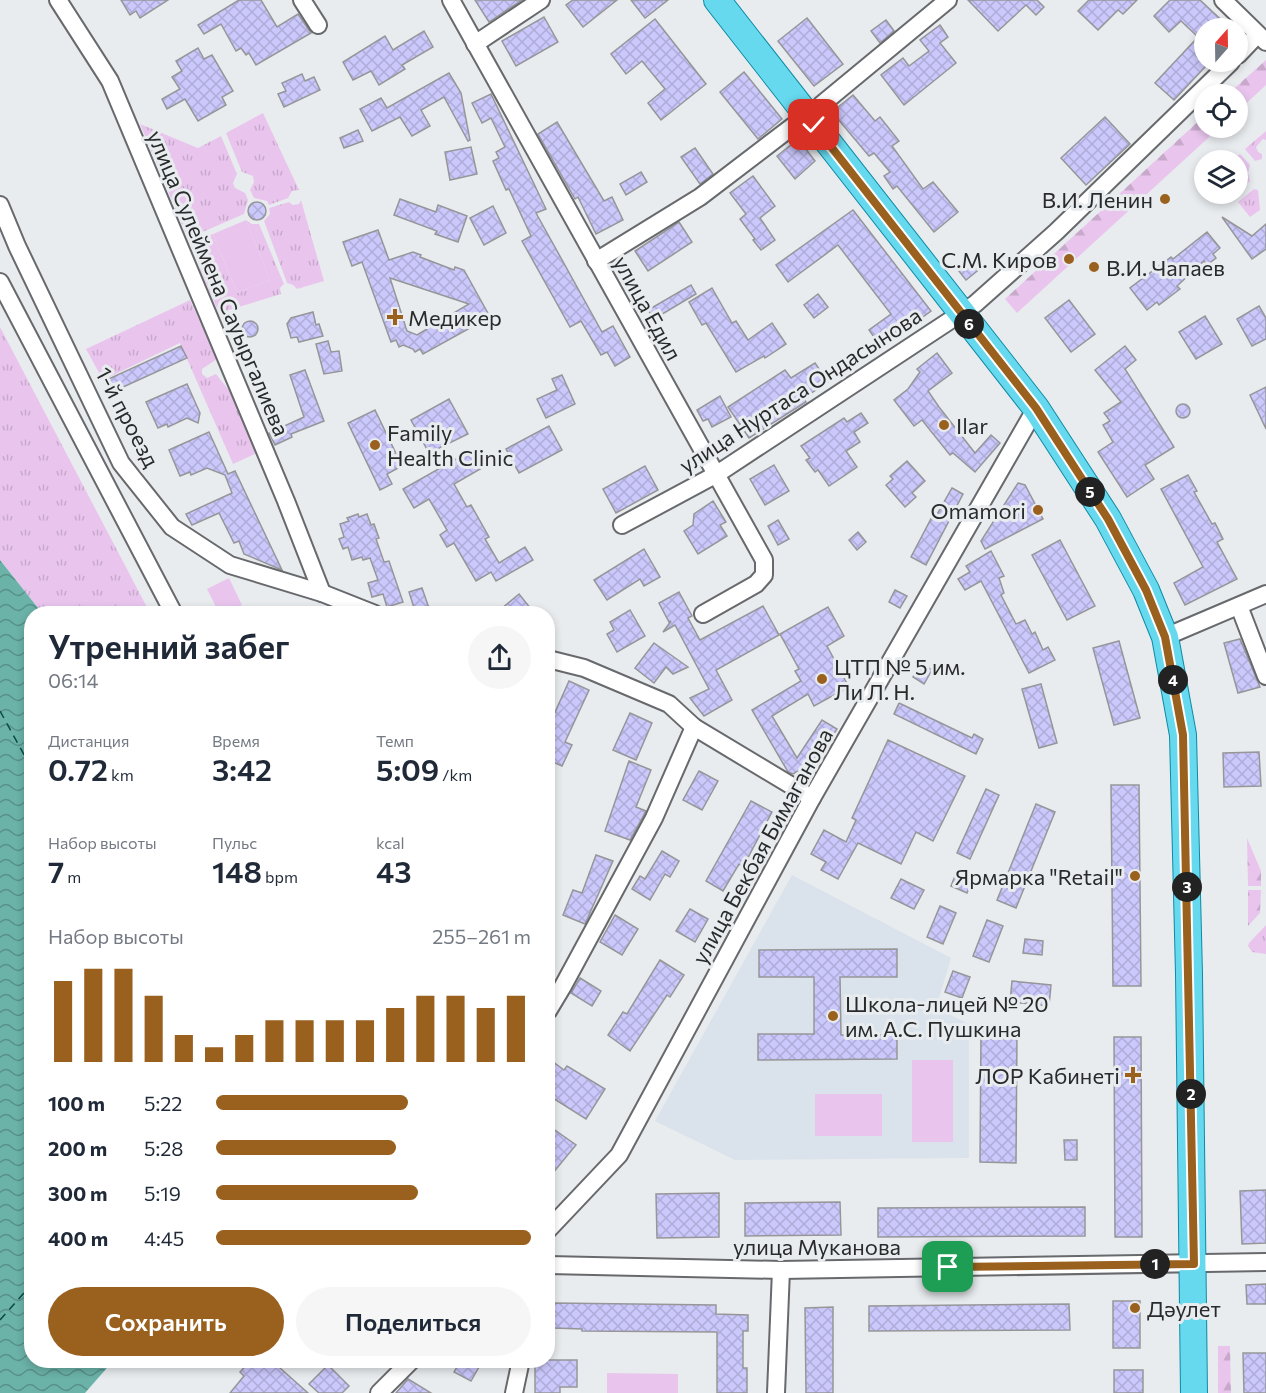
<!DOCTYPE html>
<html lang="ru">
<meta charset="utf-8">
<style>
:root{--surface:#fff;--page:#f6f6f7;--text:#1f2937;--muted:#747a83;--accent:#99601e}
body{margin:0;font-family:Commissioner,sans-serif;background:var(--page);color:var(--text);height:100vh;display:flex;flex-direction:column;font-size:22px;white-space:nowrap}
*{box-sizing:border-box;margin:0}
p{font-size:20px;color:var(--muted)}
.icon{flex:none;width:33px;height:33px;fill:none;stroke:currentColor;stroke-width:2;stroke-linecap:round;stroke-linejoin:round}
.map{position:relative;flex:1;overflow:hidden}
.side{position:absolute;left:24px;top:606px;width:531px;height:762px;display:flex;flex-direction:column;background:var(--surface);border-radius:24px;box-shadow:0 3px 9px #0003}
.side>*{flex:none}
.needle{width:39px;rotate:20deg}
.buttons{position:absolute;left:1194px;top:18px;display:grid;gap:12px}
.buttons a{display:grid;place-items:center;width:54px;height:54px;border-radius:50%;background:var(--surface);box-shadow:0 3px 9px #0003;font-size:30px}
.pin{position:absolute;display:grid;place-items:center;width:51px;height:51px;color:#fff;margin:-26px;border-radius:12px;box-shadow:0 3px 9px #0006}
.km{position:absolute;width:30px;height:30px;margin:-15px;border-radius:50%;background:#222;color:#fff;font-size:16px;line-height:30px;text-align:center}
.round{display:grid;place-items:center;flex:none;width:63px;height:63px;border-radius:32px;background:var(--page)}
.head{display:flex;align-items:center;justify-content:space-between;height:102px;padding:0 24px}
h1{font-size:33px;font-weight:600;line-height:45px}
.figures{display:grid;grid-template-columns:repeat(3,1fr);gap:9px;height:102px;padding:6px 24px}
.figures div{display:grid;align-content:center}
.figures b{font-size:30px;font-weight:600}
.figures small{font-size:16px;font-weight:400}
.figures p{font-size:16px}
.chart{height:168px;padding:12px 24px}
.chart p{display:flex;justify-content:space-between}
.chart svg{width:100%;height:108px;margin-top:6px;stroke:var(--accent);stroke-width:6}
.cta{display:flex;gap:12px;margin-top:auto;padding:12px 24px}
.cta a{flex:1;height:69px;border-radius:36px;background:var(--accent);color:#fff;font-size:24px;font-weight:600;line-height:69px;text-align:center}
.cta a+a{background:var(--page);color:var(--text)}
ul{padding:0 24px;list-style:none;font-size:20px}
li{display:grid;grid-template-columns:96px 72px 1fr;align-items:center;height:45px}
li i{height:15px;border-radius:8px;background:var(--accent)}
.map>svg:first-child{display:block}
</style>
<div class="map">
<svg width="1266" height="1393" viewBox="0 0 1266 1393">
<defs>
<pattern id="grass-tufts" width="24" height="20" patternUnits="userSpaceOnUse" patternTransform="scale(1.5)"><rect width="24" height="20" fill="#e9c5ee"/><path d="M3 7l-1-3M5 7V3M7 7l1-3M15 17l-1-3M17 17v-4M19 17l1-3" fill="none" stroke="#c8a9cc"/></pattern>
<pattern id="forest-firs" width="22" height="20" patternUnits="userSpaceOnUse" patternTransform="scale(1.5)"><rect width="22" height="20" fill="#e9c5ee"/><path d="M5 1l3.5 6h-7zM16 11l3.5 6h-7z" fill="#c8a9cc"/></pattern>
<pattern id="water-waves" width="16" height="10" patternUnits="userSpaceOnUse" patternTransform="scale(1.5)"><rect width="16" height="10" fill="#6bb2a8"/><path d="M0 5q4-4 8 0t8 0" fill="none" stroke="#589189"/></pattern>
<pattern id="building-cross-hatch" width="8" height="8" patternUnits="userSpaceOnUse" patternTransform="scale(1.5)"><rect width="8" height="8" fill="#cbc8fc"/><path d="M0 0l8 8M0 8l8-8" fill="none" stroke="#aeacd8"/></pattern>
</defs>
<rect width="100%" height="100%" fill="#e9ecef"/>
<polygon fill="#dae2eb" points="792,875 951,958 936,1008 969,1024 969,1158 735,1160 655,1121"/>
<g fill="url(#grass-tufts)">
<polygon points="263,113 299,190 292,191 288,198 269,205 267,201 254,198 250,190 254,182 253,176 242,172 226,133"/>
<polygon points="140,124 198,148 221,136 237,174 233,183 235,188 245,193 248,200 244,214 198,234 191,231 185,232"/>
<polygon points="1266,131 1266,140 1263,139 1256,147 1258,152 1262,154 1262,159 1255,161 1245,149"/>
<polygon points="1240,154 1250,165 1248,173 1250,181 1238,191 1238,160 1233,160"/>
<polygon points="1254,189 1258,190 1260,210 1250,217 1238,202"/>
<polygon points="301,200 324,281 297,289 293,285 287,283 264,221 270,214 269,208 289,202 293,205 299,204"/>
<polygon points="246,220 252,224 259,224 284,284 280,288 281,294 219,313 200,269 210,264 200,239 213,234 237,293 270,280"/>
<polygon points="190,300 217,359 202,369 202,374 207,378 216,374 232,394 257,453 233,464 180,343 103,380 86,349"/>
<polygon points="0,327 150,613 42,613 0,560"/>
<polygon points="1266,925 1266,954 1252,952 1248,946 1249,943"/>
</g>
<g fill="url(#forest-firs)">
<polygon points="1266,60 1266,85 1238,111 1238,94 1228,94"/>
<polygon points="1204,116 1204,128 1219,128 1017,313 1005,299"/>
<polygon points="1247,838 1261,871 1261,886 1248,886"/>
<polygon points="1248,890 1261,890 1260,913 1248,926"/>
<polygon points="1218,1346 1230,1346 1231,1393 1218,1393"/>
</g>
<g fill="#e9c5ee">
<polygon points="246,220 270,280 237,293 213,234"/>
<polygon points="229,578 242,605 225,613 219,613 207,589"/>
<rect x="912" y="1060" width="41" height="82"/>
<rect x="815" y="1094" width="67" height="42"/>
<polygon points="607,1373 678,1374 678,1393 607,1393"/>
</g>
<polygon fill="url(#water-waves)" points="0,560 42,613 32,614 32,1360 113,1361 85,1393 0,1393"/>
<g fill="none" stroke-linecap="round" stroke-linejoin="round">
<g stroke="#0a4b44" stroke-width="1.5" stroke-dasharray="8 6" stroke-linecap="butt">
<polyline points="0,711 32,769"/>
<polyline points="0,1320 32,1284"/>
</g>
</g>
<g fill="url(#building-cross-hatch)" stroke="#969699" stroke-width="1.5" fill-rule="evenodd">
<polygon points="121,0 168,0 140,18 136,11 130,15"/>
<polygon points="239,0 261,0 277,27 298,14 311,33 256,65 249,53 246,55 241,48 236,51 221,24 204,34 198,25"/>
<polygon points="475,0 522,0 489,22"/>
<polygon points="573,0 617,0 583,27 566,5"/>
<polygon points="631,0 668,0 645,18"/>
<polygon points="968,0 1037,0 1044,7 1036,15 1026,5 998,31"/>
<polygon points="1089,0 1137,0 1123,14 1118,10 1098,30 1078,11"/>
<polygon points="1170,0 1200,0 1230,28 1204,28 1204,63 1207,65 1174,100 1155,83 1198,37 1181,21 1169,32 1154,16"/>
<polygon points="544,17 558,42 516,66 502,41"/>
<polygon points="807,18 843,64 814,86 778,41"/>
<polygon points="655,19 706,84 661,120 648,103 665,89 642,61 626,74 611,54"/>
<polygon points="886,20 894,31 880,43 871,31"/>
<polygon points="940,25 948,37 940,43 956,63 904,105 881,75 903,58 909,66 929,51 920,40"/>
<polygon points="424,31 433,47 402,65 405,69 379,85 371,71 353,80 343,62 385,36 393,50"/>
<polygon points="198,48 204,59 212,55 233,91 222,97 226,105 198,121 185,99 167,109 162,99 180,89 172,77 182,71 176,61"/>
<polygon points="744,72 782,119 758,139 720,92"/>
<polygon points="449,73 461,93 470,140 468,141 444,97 421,110 430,126 412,136 400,117 372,131 360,109 381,98 387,108"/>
<polygon points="302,74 305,81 314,77 320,90 284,107 278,94 286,91 282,83"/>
<polygon points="491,94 546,209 536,213 602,332 613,326 630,357 615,366 607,352 601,355 581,321 570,327 522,241 531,236 509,189 506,190 493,161 499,158 496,152 505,147 491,118 482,123 472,103"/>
<polygon points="853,95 875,121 880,117 899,141 892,146 923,189 933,182 958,212 934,232 897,186 893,189 884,176 890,172 874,153 869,156 832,112"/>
<polygon points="1105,117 1130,144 1086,185 1061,158"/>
<polygon points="557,122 604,201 612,197 623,220 596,234 578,197 575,199 538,134"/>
<polygon points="358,130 363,141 344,148 340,138"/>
<polygon points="798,139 815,161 795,179 777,156"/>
<polygon points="471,147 477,174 450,180 445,152"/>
<polygon points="695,148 713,174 700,184 681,157"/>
<polygon points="641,172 647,182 626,195 620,184"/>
<polygon points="753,176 775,206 760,218 775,240 761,250 753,240 755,239 740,219 746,214 730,193"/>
<polygon points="400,199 436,212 438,205 467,216 458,242 435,234 437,231 394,215"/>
<circle cx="257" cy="211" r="9"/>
<polygon points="493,206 506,233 484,245 470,218"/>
<polygon points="853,210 931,311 881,347 869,330 891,314 838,245 788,282 776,265"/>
<polygon points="1222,217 1252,236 1266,224 1266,249 1252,259"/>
<polygon points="679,222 692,242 648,271 635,251"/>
<path d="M378 230 389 260 413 252 421 255 420 257 454 270 455 267 464 270 490 317 423 354 420 349 415 352 413 349 403 345 399 347 396 340 391 342 362 262 352 266 343 242ZM390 278 469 304 417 335 407 331Z"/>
<polygon points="1207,232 1220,248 1213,254 1216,258 1207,265 1204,261 1177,286 1180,289 1159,305 1157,302 1147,310 1130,288 1171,257 1173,259"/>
<polygon points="974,259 981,268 966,280 959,271"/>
<polygon points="691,285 696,294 654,319 648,310"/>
<polygon points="712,288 732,323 736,321 748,340 772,323 786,344 765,358 764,356 736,372 706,323 702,325 689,302"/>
<polygon points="818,294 828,307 814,318 804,305"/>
<polygon points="1069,300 1095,334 1071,352 1045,318"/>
<polygon points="1259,306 1266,318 1266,339 1252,346 1237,319"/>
<polygon points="313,312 316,325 319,324 323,336 299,342 297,337 291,338 287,324 291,318"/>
<polygon points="1205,316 1222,344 1196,359 1179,332"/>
<circle cx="250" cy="329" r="8"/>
<polygon points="328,341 331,352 339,351 342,371 324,374 316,344"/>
<polygon points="181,346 187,358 110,393 104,381"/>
<polygon points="1125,346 1136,360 1125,369 1174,447 1145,465 1154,479 1127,497 1098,452 1113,442 1103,425 1110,421 1104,413 1121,402 1095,370"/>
<polygon points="937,353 952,373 928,391 939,407 975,453 991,435 1000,443 975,472 953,453 950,455 922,420 914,426 894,400 908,389 920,372 917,369"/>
<polygon points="815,363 828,382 804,398 806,402 749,438 728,407 785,370 791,378"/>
<polygon points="305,370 324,421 291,434 292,437 275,445 269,433 304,417 290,375"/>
<polygon points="562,375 575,404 546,418 537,399 557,390 552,379"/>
<polygon points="187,384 200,413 198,423 187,418 168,427 167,424 158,428 146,402"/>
<polygon points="1266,387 1266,429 1250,395"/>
<polygon points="720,396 731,417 712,427 708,419 703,421 697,410"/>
<polygon points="449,399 468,434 429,453 411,420"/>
<circle cx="1183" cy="411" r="7"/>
<polygon points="375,410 402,466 387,474 392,484 380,490 348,423"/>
<polygon points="861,413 868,423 854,432 860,442 846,451 857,467 829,486 818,470 815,472 806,460 810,458 801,446 844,418 847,422"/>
<polygon points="549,426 562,450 519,473 506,449"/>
<polygon points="209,432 228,474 235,471 282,570 244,554 239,541 234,543 219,513 192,525 186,514 232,493 225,475 207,468 191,475 190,472 180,476 169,450"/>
<polygon points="472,450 482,468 454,484 467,507 471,505 489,537 485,539 499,563 525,547 533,560 496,581 491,572 476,581 454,543 447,547 440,535 447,530 429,499 414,508 403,489"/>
<polygon points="907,461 925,481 912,493 916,497 905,507 886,485 893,479 890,476"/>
<polygon points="774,465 789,491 765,505 750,479"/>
<polygon points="645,466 658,490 616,513 603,489"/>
<polygon points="1188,475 1197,491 1194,492 1212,524 1215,523 1223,539 1217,542 1237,579 1185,605 1174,583 1203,567 1161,489"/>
<polygon points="1018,483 1025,485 1043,519 985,549 981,541"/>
<polygon points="952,488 963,494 926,565 911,557 933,515 936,516"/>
<polygon points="713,501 726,522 720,525 727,536 698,554 684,531 693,525 694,514"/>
<polygon points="358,514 359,517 367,514 371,525 374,524 379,538 376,539 384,562 389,561 403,602 387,607 383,594 372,597 368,583 378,580 370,558 363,560 362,557 352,560 348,547 343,549 339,539 344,537 340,524 349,521 347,518"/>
<polygon points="778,520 789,539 778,545 768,526"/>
<polygon points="858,532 866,542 857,550 849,540"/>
<polygon points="1060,540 1095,606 1067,620 1032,555"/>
<polygon points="644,549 660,577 644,586 640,579 607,600 594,580"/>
<polygon points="991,551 1004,576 999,578 1004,593 1001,595 1016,624 1025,620 1032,634 1035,632 1043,650 1048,647 1055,660 1029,673 981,581 965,590 958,579 970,572 966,566"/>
<polygon points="422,588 431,614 416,614 409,592"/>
<polygon points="895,590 907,596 900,608 889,602"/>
<polygon points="679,592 692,616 688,618 700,640 763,606 779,635 716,670 732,700 704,716 690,698 709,689 675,625 663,632 671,621 669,622 659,603"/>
<polygon points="519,594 535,614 495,614"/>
<polygon points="828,607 844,636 827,646 849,687 814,706 808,694 772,716 797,758 822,720 837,729 816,761 793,774 788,772 752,710 801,681 795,671 799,669 780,634"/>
<polygon points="630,610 645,636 617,652 607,634 614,630 610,622"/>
<polygon points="1240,639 1260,687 1238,693 1224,643"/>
<polygon points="1119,641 1140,718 1114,725 1093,648"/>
<polygon points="654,643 688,667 673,674 666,667 654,683 635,668"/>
<polygon points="921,663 932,670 924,684 913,677"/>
<polygon points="569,681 589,690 565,742 572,745 562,766 548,760 548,728"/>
<polygon points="1041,684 1057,743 1039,748 1022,689"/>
<polygon points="899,703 972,738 974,734 983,739 976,754 894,714"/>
<polygon points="630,713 652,723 636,760 613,750"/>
<polygon points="888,740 965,776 933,841 916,832 901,864 858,843 838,879 821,870 826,862 811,854 824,830 846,842 856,820 852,818"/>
<polygon points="1259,752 1261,786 1224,787 1223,753"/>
<polygon points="629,761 651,770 636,807 646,811 630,840 605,831"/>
<polygon points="699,771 718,781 702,810 683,800"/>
<polygon points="1111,785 1139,785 1141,986 1113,986"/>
<polygon points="986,789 999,795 970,859 957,853"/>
<polygon points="751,801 772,812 743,867 739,864 723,891 706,881"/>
<polygon points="1036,804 1055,812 1016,908 997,900"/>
<polygon points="662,851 679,861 670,877 665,874 650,900 632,889 640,876 645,879"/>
<polygon points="596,855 613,861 585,924 563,915 573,890 582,893"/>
<polygon points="957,871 973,878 967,893 951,886"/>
<polygon points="901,879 924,890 914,909 891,898"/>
<polygon points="940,906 956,913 943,944 927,937"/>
<polygon points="690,909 708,919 695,942 676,931"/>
<polygon points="615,915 638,929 622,955 600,942"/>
<polygon points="987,920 1003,926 989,962 973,956"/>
<polygon points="1025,939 1043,941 1042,955 1023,953"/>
<polygon points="897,949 897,977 840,977 841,1035 897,1035 897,1059 758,1060 758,1034 814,1034 814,977 759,977 759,950"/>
<polygon points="660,960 684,975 670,997 667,995 630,1051 608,1035 623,1012 627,1014"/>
<polygon points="953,971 970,977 962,998 945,992"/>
<polygon points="580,978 601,991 592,1006 571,993"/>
<polygon points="1012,981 1051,985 1049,1006 1010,1002"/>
<polygon points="981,1032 1017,1033 1016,1163 980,1162"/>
<polygon points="1114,1037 1141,1037 1142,1237 1115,1237"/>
<polygon points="548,1058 564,1070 567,1066 605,1089 586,1119 548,1095"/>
<polygon points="552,1128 576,1145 548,1179 548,1134"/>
<polygon points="1064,1140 1077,1140 1077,1160 1065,1160"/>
<polygon points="1266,1190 1266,1243 1242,1244 1240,1191"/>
<polygon points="719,1193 719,1237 657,1238 656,1194"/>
<polygon points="840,1202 841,1235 745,1236 745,1203"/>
<polygon points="1085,1207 1085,1236 878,1237 878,1208"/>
<polygon points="1266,1284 1266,1304 1247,1304 1246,1285"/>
<rect x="1113" y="1301" width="27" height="47"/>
<polygon points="553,1303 716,1305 716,1314 748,1315 748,1331 743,1331 743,1368 747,1368 747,1393 717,1393 717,1332 582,1331 582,1329 553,1328"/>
<polygon points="1069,1304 1070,1330 869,1331 869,1306"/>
<polygon points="833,1307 833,1393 806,1393 805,1308"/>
<polygon points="1243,1353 1266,1353 1266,1393 1244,1393"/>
<polygon points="251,1360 271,1360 308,1393 230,1393 244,1376 240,1372"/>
<polygon points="461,1360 483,1360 471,1381 454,1372"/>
<polygon points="535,1360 577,1360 577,1387 560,1387 560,1393 535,1393"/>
<polygon points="328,1365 349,1386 342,1393 319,1393 309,1384"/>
<rect x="1114" y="1370" width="29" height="23"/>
<polygon points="408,1379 431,1393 396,1393"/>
</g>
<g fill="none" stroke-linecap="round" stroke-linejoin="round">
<defs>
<g id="street">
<polyline points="58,0 110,81 286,501 322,593"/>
<polyline points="302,0 318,25"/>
<polyline points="451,0 764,560 764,575 756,584 703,614"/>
<polyline points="1223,0 1266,42"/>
<polyline points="475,44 541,0"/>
<polyline points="1238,55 1257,35"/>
<polyline points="821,105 948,0"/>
<polyline points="0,205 17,246 121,463 172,527 230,565 322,593 375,614"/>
<polyline points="596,261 700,197 793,126"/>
<polyline points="0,282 174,614"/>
<polyline points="622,525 717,474 975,304 1056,232 1231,62"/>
<polyline points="1239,606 1266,676"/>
<polyline points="1165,637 1266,594"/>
<polyline points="548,659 584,668 669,704 694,727 812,798"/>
<polyline points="548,1011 563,986 654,818 694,727"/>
<polyline points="548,1230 619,1155 812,798 1036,408"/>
<polyline points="548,1265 781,1270 1266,1262"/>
<polyline points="379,1393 412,1360"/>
<polyline points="514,1393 521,1360"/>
<polyline points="776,1393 781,1270"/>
</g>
<polyline id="primary" points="717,0 1036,408 1108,519 1146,590 1165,637 1183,735 1189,974 1194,1393"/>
</defs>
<use href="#street" stroke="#67696c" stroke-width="20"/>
<use href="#primary" stroke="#0e8ba4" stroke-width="28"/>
<use href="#street" stroke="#fff" stroke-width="16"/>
<use href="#primary" stroke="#66d9ef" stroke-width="26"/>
</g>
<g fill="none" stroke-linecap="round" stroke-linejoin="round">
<defs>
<polyline id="route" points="814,125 1036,408 1108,519 1146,590 1165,637 1183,735 1194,1264 948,1267"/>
</defs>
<use href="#route" stroke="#fff" stroke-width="12"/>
<use href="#route" stroke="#99601e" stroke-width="8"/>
</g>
<g fill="#99601e" stroke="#e9ecef" stroke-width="2">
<circle cx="1165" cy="199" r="6"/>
<circle cx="1069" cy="259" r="6"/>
<circle cx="1094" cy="267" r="6"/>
<path d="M392 308h6v6h6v6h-6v6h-6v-6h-6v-6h6z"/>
<circle cx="944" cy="425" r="6"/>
<circle cx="375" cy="445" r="6"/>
<circle cx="1038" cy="510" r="6"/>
<circle cx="822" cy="679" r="6"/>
<circle cx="1135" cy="876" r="6"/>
<circle cx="833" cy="1016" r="6"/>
<path d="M1130 1066h6v6h6v6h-6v6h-6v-6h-6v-6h6z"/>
<circle cx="1135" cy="1308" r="6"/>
</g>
<g text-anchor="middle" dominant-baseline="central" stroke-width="6" stroke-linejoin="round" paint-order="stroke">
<g font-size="22" fill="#292a2b" stroke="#e9ecef" text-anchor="start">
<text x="1153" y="199" text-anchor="end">В.И. Ленин</text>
<text x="1057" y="259" text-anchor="end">С.М. Киров</text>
<text x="1106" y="267">В.И. Чапаев</text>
<text x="408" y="317">Медикер</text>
<text x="956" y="425">Ilar</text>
<text x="387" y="432">Family<tspan x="387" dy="25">Health Clinic</tspan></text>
<text x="1026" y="510" text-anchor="end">Omamori</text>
<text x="834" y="666">ЦТП № 5 им.<tspan x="834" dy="25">Ли Л. Н.</tspan></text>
<text x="1123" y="876" text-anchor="end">Ярмарка "Retail"</text>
<text x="845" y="1003">Школа-лицей № 20<tspan x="845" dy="25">им. А.С. Пушкина</tspan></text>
<text x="1120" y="1075" text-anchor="end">ЛОР Кабинетi</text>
<text x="1147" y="1308">Дәулет</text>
</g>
<g font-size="22" fill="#292a2b" stroke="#e9ecef">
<text transform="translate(219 283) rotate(67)">улица Сулеймена Сауыргалиева</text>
<text transform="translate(648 308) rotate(61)">улица Едил</text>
<text transform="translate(800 390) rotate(-33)">улица Нуртаса Ондасынова</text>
<text transform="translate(128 417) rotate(62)">1-й проезд</text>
<text transform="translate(762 846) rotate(-61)">улица Бекбая Бимаганова</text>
<text x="817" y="1246">улица Муканова</text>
</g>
</g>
</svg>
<div class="buttons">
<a><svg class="needle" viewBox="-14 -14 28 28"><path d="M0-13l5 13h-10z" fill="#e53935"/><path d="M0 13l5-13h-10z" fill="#747a83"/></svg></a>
<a><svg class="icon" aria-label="locate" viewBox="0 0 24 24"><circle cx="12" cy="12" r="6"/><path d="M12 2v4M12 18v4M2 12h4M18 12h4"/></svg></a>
<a><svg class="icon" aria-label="layers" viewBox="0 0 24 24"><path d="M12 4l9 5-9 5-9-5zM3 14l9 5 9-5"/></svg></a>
</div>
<div class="pin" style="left:948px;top:1267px;background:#1e9e55"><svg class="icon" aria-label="arrive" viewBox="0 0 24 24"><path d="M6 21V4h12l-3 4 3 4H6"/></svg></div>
<div class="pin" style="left:814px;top:125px;background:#d93025"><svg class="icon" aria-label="check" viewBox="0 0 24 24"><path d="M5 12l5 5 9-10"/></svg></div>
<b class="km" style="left:1155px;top:1264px">1</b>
<b class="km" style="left:1191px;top:1094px">2</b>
<b class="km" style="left:1187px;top:887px">3</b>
<b class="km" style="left:1173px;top:680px">4</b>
<b class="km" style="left:1090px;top:492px">5</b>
<b class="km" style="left:969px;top:324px">6</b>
<section class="side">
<div class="head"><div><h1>Утренний забег</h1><p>06:14</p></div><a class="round"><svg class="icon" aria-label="share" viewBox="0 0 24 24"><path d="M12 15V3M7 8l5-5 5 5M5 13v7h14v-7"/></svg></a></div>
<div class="figures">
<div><p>Дистанция</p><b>0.72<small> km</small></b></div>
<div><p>Время</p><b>3:42</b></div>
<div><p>Темп</p><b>5:09<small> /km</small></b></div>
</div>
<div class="figures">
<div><p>Набор высоты</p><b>7<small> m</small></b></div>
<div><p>Пульс</p><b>148<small> bpm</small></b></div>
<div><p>kcal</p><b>43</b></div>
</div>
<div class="chart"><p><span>Набор высоты</span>255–261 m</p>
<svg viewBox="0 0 160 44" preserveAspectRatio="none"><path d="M5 44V11M15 44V6M25 44V6M35 44V17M45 44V33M55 44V38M65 44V33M75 44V27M85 44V27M95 44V27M105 44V27M115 44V22M125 44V17M135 44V17M145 44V22M155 44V17"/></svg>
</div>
<ul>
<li><b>100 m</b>5:22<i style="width:61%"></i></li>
<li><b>200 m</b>5:28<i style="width:57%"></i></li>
<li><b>300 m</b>5:19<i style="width:64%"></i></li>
<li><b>400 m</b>4:45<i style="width:100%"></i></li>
</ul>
<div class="cta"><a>Сохранить</a><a>Поделиться</a></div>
</section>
</div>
